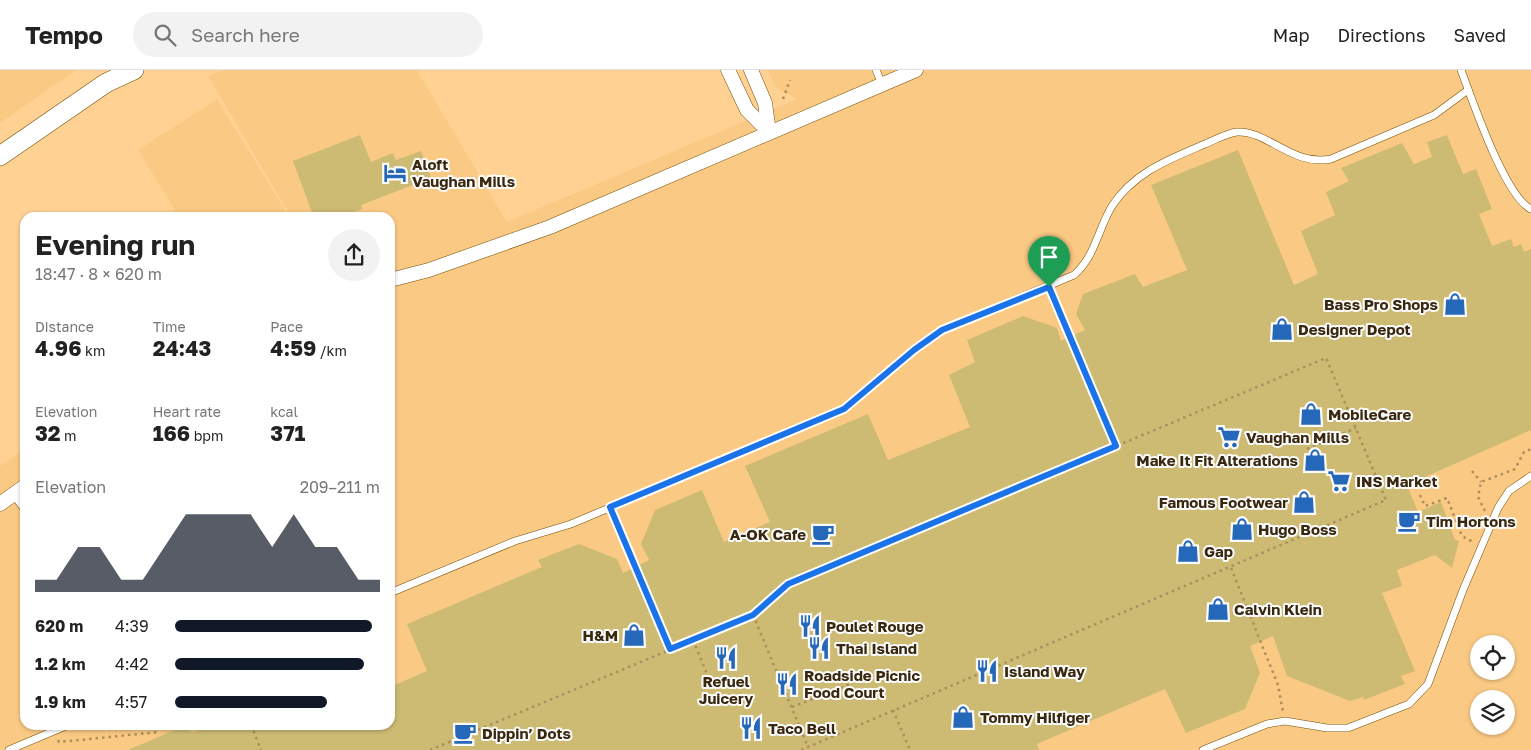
<!DOCTYPE html>
<meta charset="utf-8">
<style>
:root{--surface:#fff;--page:#f2f2f2;--text:#222;--muted:#767676;--line:#e0e0e0;--accent:#111827}
body{margin:0;font-family:"Golos Text",sans-serif;background:var(--page);color:var(--text);height:100vh;display:flex;flex-direction:column;font-size:19px;white-space:nowrap}
*{box-sizing:border-box;margin:0}
p{font-size:16px;color:var(--muted)}
.icon{flex:none;width:28px;height:28px;fill:none;stroke:currentColor;stroke-width:2;stroke-linecap:round;stroke-linejoin:round}
.map{position:relative;flex:1;overflow:hidden}
.side{position:absolute;left:20px;top:142px;width:375px;height:518px;display:flex;flex-direction:column;background:var(--surface);border-radius:15px;box-shadow:0 1px 4px #0004}
.side>*{flex:none}
.controls{position:absolute;left:1470px;top:565px;display:grid;gap:10px}
.controls a{display:grid;place-items:center;width:45px;height:45px;border-radius:50%;background:var(--surface);box-shadow:0 1px 4px #0004;font-size:25px}
.pin{position:absolute;display:grid;place-items:center;width:42px;height:42px;color:#fff;margin:-51px -21px;border-radius:50% 50% 50% 0;rotate:-45deg;box-shadow:0 0 5px #0007}
.pin .icon{rotate:45deg}
.round{display:grid;place-items:center;flex:none;width:52px;height:52px;border-radius:26px;background:var(--page)}
.overview{display:flex;align-items:center;justify-content:space-between;height:85px;padding:0 15px}
h1{font-size:28px;font-weight:700;line-height:38px}
.metrics{display:grid;grid-template-columns:repeat(3,1fr);gap:8px;height:85px;padding:5px 15px}
.metrics div{display:grid;align-content:center}
.metrics b{font-size:21px;font-weight:700}
.metrics small{font-size:14px;font-weight:400}
.metrics p{font-size:14px}
.chart{height:140px;padding:10px 15px}
.chart p{display:flex;justify-content:space-between}
.chart svg{width:100%;height:90px;margin-top:5px;fill:var(--accent);opacity:.7}
ul{padding:0 15px;list-style:none;font-size:16px}
li{display:grid;grid-template-columns:80px 60px 1fr;align-items:center;height:38px}
li i{height:12px;border-radius:6px;background:var(--accent)}
header{display:flex;align-items:center;gap:30px;box-sizing:border-box;height:70px;padding:0 25px;background:var(--surface);border-bottom:1px solid var(--line)}
header strong{font-size:24px}
nav{display:flex;gap:28px;margin-inline-start:auto;font-size:18px}
.search{width:350px;height:45px;background:var(--page);display:flex;align-items:center;gap:12px;box-sizing:border-box;padding:0 18px;border-radius:28px;color:var(--muted);font-size:19px}
.map>svg:first-child{display:block}
</style>
<header>
<strong>Tempo</strong>
<div class="search"><svg class="icon" aria-label="search" viewBox="0 0 24 24"><circle cx="10" cy="10" r="6"/><path d="M15 15l6 6"/></svg>Search here</div>
<nav><a>Map</a><a>Directions</a><a>Saved</a></nav>
</header>
<div class="map">
<svg width="1531" height="680" viewBox="0 0 1531 680">
<rect width="100%" height="100%" fill="#ffd294"/>
<g fill="#faca84" fill-rule="evenodd">
<polygon points="0,0 76,0 0,53"/>
<path d="M225 0H417L507 152 797 29 775 17 768 0H1531V680H0V396L25 378V655H390V148L291 147 208 6ZM1479 574H1506V601H1479ZM1479 629H1506V656H1479Z"/>
<polygon points="217,29 289,147 179,147 138,80"/>
</g>
<g fill="#cdbb74">
<polygon points="360,65 371,92 393,83 396,90 421,81 431,108 361,135 362,139 339,148 314,148 293,91"/>
<polygon points="1447,65 1463,104 1476,99 1492,139 1479,144 1492,176 1511,169 1514,177 1521,174 1524,182 1531,179 1531,360 1407,415 1418,442 1441,432 1455,470 1459,471 1452,498 1435,485 1397,500 1402,516 1382,523 1415,601 1401,606 1405,614 1364,630 1363,627 1350,631 1287,606 1273,566 1250,576 1260,603 1245,639 1186,663 1165,619 1037,674 1039,680 128,680 182,657 193,662 209,655 236,655 244,659 252,655 390,655 390,617 427,601 407,554 542,497 538,490 579,474 617,489 623,503 649,490 641,474 655,440 702,420 724,472 770,452 745,396 868,344 888,390 970,357 949,305 975,292 967,270 1023,246 1057,258 1061,271 1085,260 1076,244 1083,224 1135,204 1143,217 1187,200 1151,115 1238,80 1294,215 1318,204 1301,161 1335,145 1326,122 1349,111 1341,98 1402,73 1414,94 1432,87 1427,72"/>
</g>
<g fill="none" stroke-linecap="round" stroke-linejoin="round">
<defs>
<g id="lane">
<polyline points="876,0 882,14"/>
<path d="M1461 0C1472 29 1505 127 1531 139"/>
<polyline points="13,424 25,440"/>
<path d="M390 523 515 471 571 454 844 339 914 280 942 260 1074 205C1095 187 1098 159 1112 136 1134 102 1170 89 1205 74 1215 70 1227 63 1237 62 1267 60 1293 97 1331 89L1434 45 1468 20"/>
<polyline points="9,680 68,655"/>
<polyline points="1203,680 1267,654 1285,651 1327,658 1348,658 1409,634 1428,614 1463,520 1498,438 1509,421 1531,406"/>
</g>
<g id="street">
<polyline points="728,0 747,40 769,62"/>
<polyline points="751,0 765,33 769,62"/>
<polyline points="390,210 429,200 550,157 916,0"/>
<polyline points="0,434 25,416"/>
</g>
<polyline id="secondary" points="0,86 106,13 134,0"/>
</defs>
<use href="#lane" stroke="#744e05" stroke-width="8"/>
<use href="#street" stroke="#744e05" stroke-width="15"/>
<use href="#secondary" stroke="#744e05" stroke-width="20"/>
<g stroke="#ae8d5d" stroke-width="2.5" stroke-dasharray="2.5 4" stroke-linecap="butt">
<polyline points="783,29 790,10"/>
<polyline points="1052,225 1116,376"/>
<polyline points="1307,379 1356,358"/>
<polyline points="1472,401 1481,412"/>
<polyline points="1420,425 1425,436 1447,428 1462,466 1473,472"/>
<polyline points="1485,441 1478,427 1481,412 1515,399 1524,382 1531,379"/>
<polyline points="614,448 670,579"/>
<polyline points="1231,498 1278,615 1283,642"/>
<polyline points="753,545 808,677"/>
<polyline points="693,570 712,616"/>
<polyline points="792,637 853,613"/>
<polyline points="893,640 910,680"/>
<polyline points="251,655 261,680"/>
<polyline points="58,670 59,672 159,662"/>
<polyline points="430,680 753,545 788,514 1326,288 1386,430 801,680"/>
</g>
<use href="#lane" stroke="#fff" stroke-width="7"/>
<use href="#street" stroke="#fff" stroke-width="14"/>
<use href="#secondary" stroke="#fff" stroke-width="19"/>
</g>
<g fill="none" stroke-linecap="round" stroke-linejoin="round">
<defs>
<polygon id="route" points="1049,217 1116,376 788,514 753,545 670,579 610,437 844,339 914,280 942,260"/>
</defs>
<use href="#route" stroke="#fff" stroke-width="10"/>
<use href="#route" stroke="#1a73e8" stroke-width="6"/>
</g>
<defs>
<symbol id="hotel-bare" viewBox="-9 -9 18 18"><path d="M-6-4.5h1.5V1H6V5H4.5V3h-9V5H-6ZM-4 0a1.8 1.8 0 1 1 3.6 0ZM.5 0V-2.5h3Q6-2.5 6 0Z" fill="#2567b8" stroke="#fbfbfb" stroke-width="2.5" paint-order="stroke"/></symbol>
<symbol id="shop-bare" viewBox="-9 -9 18 18"><path d="M-5-2.5h2.3a2.7 3.5 0 0 1 5.4 0H5L5.5 6h-11ZM-1.5-2.5h3a1.5 2.3 0 0 0-3 0Z" fill="#2567b8" stroke="#fbfbfb" stroke-width="2.5" paint-order="stroke"/></symbol>
<symbol id="supermarket-bare" viewBox="-9 -9 18 18"><path d="M-6-5.5h2.5l.6 2H6L4.5 2H-2.5L-4.4-4H-6ZM-1.5 3.2a1.3 1.3 0 1 0 .1 0ZM3 3.2a1.3 1.3 0 1 0 .1 0Z" fill="#2567b8" stroke="#fbfbfb" stroke-width="2.5" paint-order="stroke"/></symbol>
<symbol id="cafe-bare" viewBox="-9 -9 18 18"><path d="M-5.5-4.5H6V0H3Q3 3.5 0 3.5H-2.5Q-5.5 3.5-5.5 0ZM3-3.2v2h1.7v-2ZM-6 4.5H4V6H-6Z" fill="#2567b8" stroke="#fbfbfb" stroke-width="2.5" paint-order="stroke"/></symbol>
<symbol id="restaurant-bare" viewBox="-9 -9 18 18"><path d="M-5-6h1v4h1v-4h1v4h1v-4h1v5L-1.5 .5V6h-2V.5L-5-1ZM5-6V6H3V1.5H1.5Q1.5-4 5-6Z" fill="#2567b8" stroke="#fbfbfb" stroke-width="2.5" paint-order="stroke"/></symbol>
</defs>
<g fill-rule="evenodd">
<use href="#hotel-bare" x="379" y="87" width="32" height="32"/>
<use href="#shop-bare" x="1439" y="218" width="32" height="32"/>
<use href="#shop-bare" x="1266" y="243" width="32" height="32"/>
<use href="#shop-bare" x="1295" y="328" width="32" height="32"/>
<use href="#supermarket-bare" x="1213" y="351" width="32" height="32"/>
<use href="#shop-bare" x="1299" y="374" width="32" height="32"/>
<use href="#supermarket-bare" x="1323" y="395" width="32" height="32"/>
<use href="#shop-bare" x="1288" y="416" width="32" height="32"/>
<use href="#cafe-bare" x="1393" y="435" width="32" height="32"/>
<use href="#shop-bare" x="1226" y="443" width="32" height="32"/>
<use href="#cafe-bare" x="807" y="448" width="32" height="32"/>
<use href="#shop-bare" x="1172" y="465" width="32" height="32"/>
<use href="#shop-bare" x="1202" y="523" width="32" height="32"/>
<use href="#restaurant-bare" x="794" y="540" width="32" height="32"/>
<use href="#shop-bare" x="618" y="549" width="32" height="32"/>
<use href="#restaurant-bare" x="803" y="562" width="32" height="32"/>
<use href="#restaurant-bare" x="710" y="572" width="32" height="32"/>
<use href="#restaurant-bare" x="971" y="585" width="32" height="32"/>
<use href="#restaurant-bare" x="771" y="598" width="32" height="32"/>
<use href="#shop-bare" x="947" y="631" width="32" height="32"/>
<use href="#restaurant-bare" x="735" y="642" width="32" height="32"/>
<use href="#cafe-bare" x="449" y="647" width="32" height="32"/>
</g>
<g text-anchor="middle" dominant-baseline="central" stroke-width="4" stroke-linejoin="round" paint-order="stroke">
<g font-size="15" font-weight="bold" fill="#39280e" stroke="#fbfbfb" text-anchor="start">
<text x="412" y="94">Aloft<tspan x="412" dy="17">Vaughan Mills</tspan></text>
<text x="1438" y="234" text-anchor="end">Bass Pro Shops</text>
<text x="1298" y="259">Designer Depot</text>
<text x="1328" y="344">MobileCare</text>
<text x="1246" y="367">Vaughan Mills</text>
<text x="1298" y="390" text-anchor="end">Make It Fit Alterations</text>
<text x="1356" y="411">INS Market</text>
<text x="1288" y="432" text-anchor="end">Famous Footwear</text>
<text x="1426" y="451">Tim Hortons</text>
<text x="1258" y="459">Hugo Boss</text>
<text x="806" y="464" text-anchor="end">A-OK Cafe</text>
<text x="1204" y="481">Gap</text>
<text x="1234" y="539">Calvin Klein</text>
<text x="826" y="556">Poulet Rouge</text>
<text x="618" y="565" text-anchor="end">H&amp;M</text>
<text x="836" y="578">Thai Island</text>
<text x="1004" y="601">Island Way</text>
<text x="804" y="605">Roadside Picnic<tspan x="804" dy="17">Food Court</tspan></text>
<text x="726" y="611" text-anchor="middle">Refuel<tspan x="726" dy="17">Juicery</tspan></text>
<text x="980" y="647">Tommy Hilfiger</text>
<text x="768" y="658">Taco Bell</text>
<text x="482" y="663">Dippin’ Dots</text>
</g>
</g>
</svg>
<div class="controls">
<a><svg class="icon" aria-label="locate" viewBox="0 0 24 24"><circle cx="12" cy="12" r="6"/><path d="M12 2v4M12 18v4M2 12h4M18 12h4"/></svg></a>
<a><svg class="icon" aria-label="layers" viewBox="0 0 24 24"><path d="M12 4l9 5-9 5-9-5zM3 14l9 5 9-5"/></svg></a>
</div>
<div class="pin" style="left:1049px;top:217px;background:#1e9e55"><svg class="icon" aria-label="arrive" viewBox="0 0 24 24"><path d="M6 21V4h12l-3 4 3 4H6"/></svg></div>
<section class="side">
<div class="overview"><div><h1>Evening run</h1><p>18:47 · 8 × 620 m</p></div><a class="round"><svg class="icon" aria-label="share" viewBox="0 0 24 24"><path d="M12 15V3M7 8l5-5 5 5M5 13v7h14v-7"/></svg></a></div>
<div class="metrics">
<div><p>Distance</p><b>4.96<small> km</small></b></div>
<div><p>Time</p><b>24:43</b></div>
<div><p>Pace</p><b>4:59<small> /km</small></b></div>
</div>
<div class="metrics">
<div><p>Elevation</p><b>32<small> m</small></b></div>
<div><p>Heart rate</p><b>166<small> bpm</small></b></div>
<div><p>kcal</p><b>371</b></div>
</div>
<div class="chart"><p><span>Elevation</span>209–211 m</p>
<svg viewBox="0 0 160 44" preserveAspectRatio="none"><path d="M0 44V38L10 38L20 22L30 22L40 38L50 38L60 22L70 6L80 6L90 6L100 6L110 22L120 6L130 22L140 22L150 38L160 38V44z"/></svg>
</div>
<ul>
<li><b>620 m</b>4:39<i style="width:96%"></i></li>
<li><b>1.2 km</b>4:42<i style="width:92%"></i></li>
<li><b>1.9 km</b>4:57<i style="width:74%"></i></li>
</ul>
</section>
</div>
